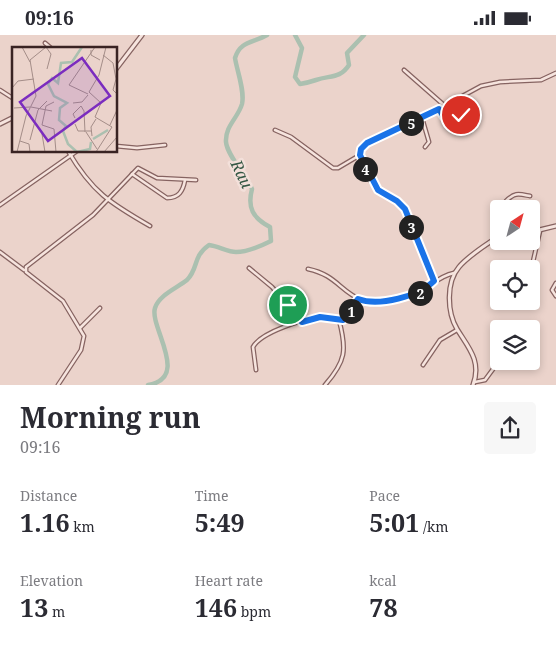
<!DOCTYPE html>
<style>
:root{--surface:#fff;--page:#f7f7f7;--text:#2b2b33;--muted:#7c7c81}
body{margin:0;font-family:"Noto Serif",serif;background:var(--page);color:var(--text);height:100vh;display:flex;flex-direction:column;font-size:19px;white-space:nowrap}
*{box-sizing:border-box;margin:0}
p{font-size:16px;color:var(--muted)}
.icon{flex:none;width:28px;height:28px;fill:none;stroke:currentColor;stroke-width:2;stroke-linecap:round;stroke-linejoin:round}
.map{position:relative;height:350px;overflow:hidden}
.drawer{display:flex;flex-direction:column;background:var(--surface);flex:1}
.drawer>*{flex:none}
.needle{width:32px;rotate:36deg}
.tools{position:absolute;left:490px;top:165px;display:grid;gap:10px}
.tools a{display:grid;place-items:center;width:50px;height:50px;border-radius:5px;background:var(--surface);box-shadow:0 2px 8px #0003;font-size:25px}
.pin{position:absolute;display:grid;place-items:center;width:42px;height:42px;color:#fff;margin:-21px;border:2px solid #fff;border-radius:50%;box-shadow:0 1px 5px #0007}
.km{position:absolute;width:25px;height:25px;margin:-12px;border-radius:50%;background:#222;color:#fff;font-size:14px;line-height:25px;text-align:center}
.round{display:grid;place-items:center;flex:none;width:52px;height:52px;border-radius:5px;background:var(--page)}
.overview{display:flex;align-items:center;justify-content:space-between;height:85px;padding:0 20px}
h1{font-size:28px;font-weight:700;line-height:38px}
.stats{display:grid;grid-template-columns:repeat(3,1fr);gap:8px;height:85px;padding:5px 20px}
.stats div{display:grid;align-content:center}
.stats b{font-size:25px;font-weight:700}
.stats small{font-size:14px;font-weight:400}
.stats p{font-size:14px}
.status{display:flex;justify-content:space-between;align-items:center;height:35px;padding:0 25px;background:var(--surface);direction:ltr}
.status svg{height:14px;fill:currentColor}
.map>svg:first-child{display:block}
</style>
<div class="status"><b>09:16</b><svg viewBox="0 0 49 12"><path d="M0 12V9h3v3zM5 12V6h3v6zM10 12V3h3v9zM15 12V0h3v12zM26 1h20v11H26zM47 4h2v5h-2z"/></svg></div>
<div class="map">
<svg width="556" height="350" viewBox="0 0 556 350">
<rect width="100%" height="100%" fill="#ebd3cb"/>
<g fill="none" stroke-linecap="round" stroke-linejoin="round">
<g stroke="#abc0b0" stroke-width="4.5">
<path d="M295 0 302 13 295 42 300 49C307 48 310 47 316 45 330 40 340 44 349 30L347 18 364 0"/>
<path d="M148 350C191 343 149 292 155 273 159 260 177 253 187 245 199 233 192 222 209 210 218 211 228 217 236 217 248 217 261 211 271 206L270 192C253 183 247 173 252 154 247 142 227 120 226 107 225 91 238 83 242 69 245 56 237 36 235 23 240 6 253 8 267 0"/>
</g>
<defs>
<g id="minor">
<polyline points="45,8 52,14"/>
<polyline points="404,35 445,71"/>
<polyline points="0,55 14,64"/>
<polyline points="439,74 446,84 474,93"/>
<polyline points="422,83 429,107 425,112"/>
<polyline points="454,87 471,71"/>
<polyline points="275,95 291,102 333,133 338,133 360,120"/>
<polyline points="116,111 137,113 165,110"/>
<path d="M68 116C92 157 110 168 150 191"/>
<path d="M132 139 167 163C179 163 183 156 185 145"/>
<polyline points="0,170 77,116"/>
<path d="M507 174 506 166C515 157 519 159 530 161"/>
<polyline points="0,217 24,235"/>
<polyline points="532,231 540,196"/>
<polyline points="249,233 272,252 302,287"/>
<path d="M308 234C336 240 339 255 361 265 371 269 407 263 417 258 432 252 436 242 454 238"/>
<path d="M433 246 405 174C397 164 387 164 379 156 368 146 353 119 367 108L422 83 481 51 500 47 541 45 556 38"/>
<polyline points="556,248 552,255 556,261"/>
<polyline points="80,293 100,273"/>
<polyline points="508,326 510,326"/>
<polyline points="423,330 440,305 457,295"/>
<path d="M256 335 253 312C261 297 304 284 320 282 329 281 336 285 344 285L358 264"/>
<polyline points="475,347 485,345 499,326"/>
<polyline points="58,350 81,315 84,301 63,266 26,237 26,232 93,180 138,133 157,143 196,145"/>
<path d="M325 350C346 326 347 315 339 285"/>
</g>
<g id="tertiary">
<polyline points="116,34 142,0"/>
<polyline points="0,89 14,82"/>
<polyline points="531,197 556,191"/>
<path d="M473 350C482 326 468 312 457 294 447 277 446 247 459 232 469 220 486 210 499 201"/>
</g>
</defs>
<use href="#minor" stroke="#866361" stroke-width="5"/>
<use href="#tertiary" stroke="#866361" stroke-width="5.5"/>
<use href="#minor" stroke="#f6e4de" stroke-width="2.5"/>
<use href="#tertiary" stroke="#f6e4de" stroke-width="3"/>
</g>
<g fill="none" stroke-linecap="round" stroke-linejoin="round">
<defs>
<path id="route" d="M288 270 302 287 320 282 343 285 358 264C379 272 419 261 434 246L405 174 397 166 378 155 360 120 361 114 367 108 439 74 444 82 454 87 461 80"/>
</defs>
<use href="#route" stroke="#fff" stroke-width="10"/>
<use href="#route" stroke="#1a73e8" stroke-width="6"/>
</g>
<g text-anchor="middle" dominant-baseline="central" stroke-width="5" stroke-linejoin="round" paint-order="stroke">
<g font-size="16" font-style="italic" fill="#345744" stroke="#f3e0da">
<text transform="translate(242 139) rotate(64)">Rau</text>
</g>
</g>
<g transform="translate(12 12)">
<rect width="105" height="105" fill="#ebd3cb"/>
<path fill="none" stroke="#abc0b0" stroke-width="2.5" d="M81 92 96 83M65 105 78 102 79 95M65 105 56 97 51 84 54 79 47 73 48 61 55 56 42 49 36 37 40 31 46 36 49 16 60 15 70 0"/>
<path fill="none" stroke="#a48d88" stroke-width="1" d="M10 0 18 15M34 0 39 7 35 22M79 3V8L88 13M91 8 101 16 104 32 101 43 105 47M0 41 6 34 22 32M76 47 57 38 83 0M42 55 34 59 30 78 42 82 44 105M61 56 70 55 76 48M69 59 72 64 73 85M19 60 40 64M2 61 18 60M63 71 61 67 69 59M63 77 66 84H79M98 78 105 63M74 85 85 102M30 87 33 105M80 89 79 80 84 72M18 93 26 63 35 54M8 94 17 97 18 105M5 105 14 69 24 49 18 13 34 0M84 105 100 80 83 70 89 56 77 45 87 28 94 0M92 105 105 90"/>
<path fill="#7b2cbf" fill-opacity="0.15" stroke="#7b2cbf" stroke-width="2.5" d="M70 11 98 49 36 94 8 55Z"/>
<rect width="105" height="105" fill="none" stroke="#392323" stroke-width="2.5"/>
</g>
</svg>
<div class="tools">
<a><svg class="needle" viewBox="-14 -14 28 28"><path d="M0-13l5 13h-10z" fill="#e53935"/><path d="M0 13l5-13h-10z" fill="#7c7c81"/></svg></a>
<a><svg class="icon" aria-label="locate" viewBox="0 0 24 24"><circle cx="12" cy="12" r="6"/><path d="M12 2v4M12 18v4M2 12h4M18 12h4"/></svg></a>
<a><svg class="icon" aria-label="layers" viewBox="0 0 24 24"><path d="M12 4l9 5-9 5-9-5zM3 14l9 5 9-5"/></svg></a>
</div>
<div class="pin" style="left:288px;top:270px;background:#1e9e55"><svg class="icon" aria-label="arrive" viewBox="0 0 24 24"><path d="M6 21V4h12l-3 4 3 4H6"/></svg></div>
<div class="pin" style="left:461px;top:80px;background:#d93025"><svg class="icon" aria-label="check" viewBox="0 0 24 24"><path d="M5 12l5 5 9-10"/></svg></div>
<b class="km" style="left:351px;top:276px">1</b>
<b class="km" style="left:420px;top:258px">2</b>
<b class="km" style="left:411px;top:192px">3</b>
<b class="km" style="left:365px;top:134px">4</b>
<b class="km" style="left:411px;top:88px">5</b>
</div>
<section class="drawer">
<div class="overview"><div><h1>Morning run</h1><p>09:16</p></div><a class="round"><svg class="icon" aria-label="share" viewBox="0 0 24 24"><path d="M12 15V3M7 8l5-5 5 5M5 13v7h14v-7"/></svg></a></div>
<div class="stats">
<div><p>Distance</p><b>1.16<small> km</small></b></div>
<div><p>Time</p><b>5:49</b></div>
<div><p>Pace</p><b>5:01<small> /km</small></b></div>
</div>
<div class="stats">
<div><p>Elevation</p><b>13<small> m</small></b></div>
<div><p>Heart rate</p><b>146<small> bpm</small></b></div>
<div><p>kcal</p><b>78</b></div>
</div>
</section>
